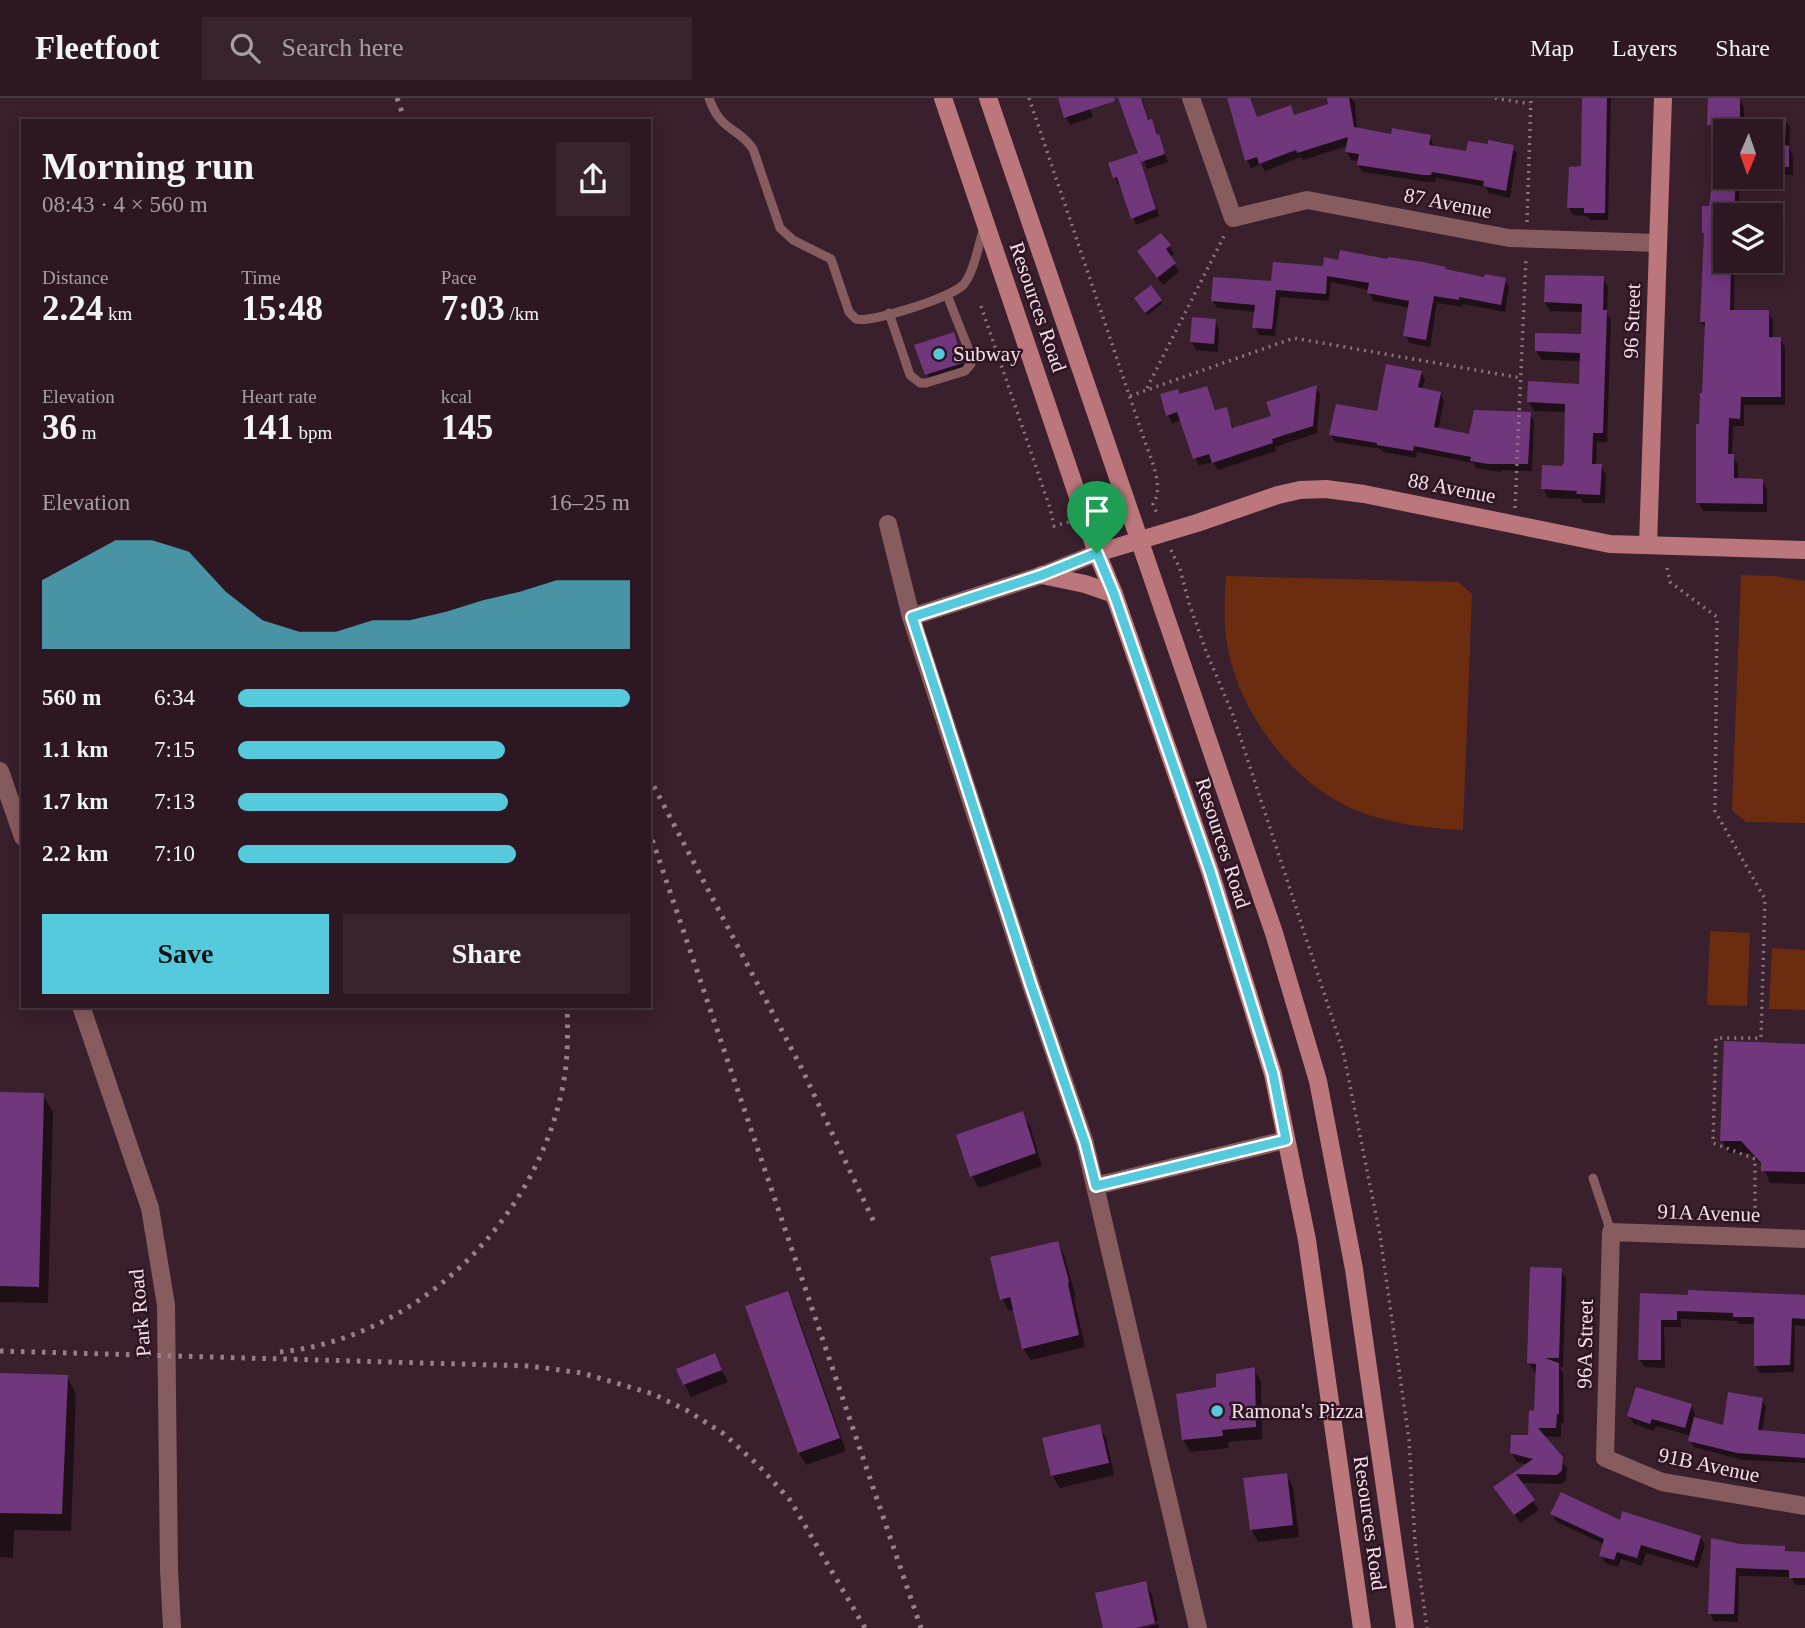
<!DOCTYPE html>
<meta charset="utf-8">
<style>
:root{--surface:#2c1722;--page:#38242f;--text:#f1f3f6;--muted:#a69fa5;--line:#483640;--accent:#54cadc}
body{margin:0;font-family:"Times New Roman",serif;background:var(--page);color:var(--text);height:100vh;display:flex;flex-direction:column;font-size:26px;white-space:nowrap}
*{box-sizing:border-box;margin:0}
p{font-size:23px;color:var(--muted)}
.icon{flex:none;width:38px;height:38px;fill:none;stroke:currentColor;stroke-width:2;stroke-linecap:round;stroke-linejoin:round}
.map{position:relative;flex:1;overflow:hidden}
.side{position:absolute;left:21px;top:21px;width:630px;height:889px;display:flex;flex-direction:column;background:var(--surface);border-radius:0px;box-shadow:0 4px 18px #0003,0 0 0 2px var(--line)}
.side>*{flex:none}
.needle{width:46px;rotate:182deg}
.fabs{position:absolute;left:1713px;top:21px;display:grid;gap:14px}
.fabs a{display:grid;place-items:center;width:70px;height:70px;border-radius:0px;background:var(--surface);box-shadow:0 4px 18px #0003,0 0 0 2px var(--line);font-size:35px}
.pin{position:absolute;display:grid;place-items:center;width:60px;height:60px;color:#fff;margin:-72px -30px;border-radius:50% 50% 50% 0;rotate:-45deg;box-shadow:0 0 7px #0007}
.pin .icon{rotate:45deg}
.round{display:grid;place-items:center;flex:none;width:74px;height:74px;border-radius:0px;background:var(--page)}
.head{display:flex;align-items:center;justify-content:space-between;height:119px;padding:0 21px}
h1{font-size:38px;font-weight:600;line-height:52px}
.stats{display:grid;grid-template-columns:repeat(3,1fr);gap:10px;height:119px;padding:7px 21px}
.stats div{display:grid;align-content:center}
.stats b{font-size:35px;font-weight:600}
.stats small{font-size:19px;font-weight:400}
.stats p{font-size:19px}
.chart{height:196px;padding:14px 21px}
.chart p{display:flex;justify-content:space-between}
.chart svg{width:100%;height:126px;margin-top:7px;fill:var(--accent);opacity:.7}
.action{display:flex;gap:14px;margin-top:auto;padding:14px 21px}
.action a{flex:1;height:80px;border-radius:0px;background:var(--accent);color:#111;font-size:28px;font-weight:600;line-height:80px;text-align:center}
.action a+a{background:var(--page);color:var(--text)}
ul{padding:0 21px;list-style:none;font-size:23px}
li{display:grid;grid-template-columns:112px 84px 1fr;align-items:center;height:52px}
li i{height:18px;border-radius:9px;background:var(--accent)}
header{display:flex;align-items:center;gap:42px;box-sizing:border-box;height:98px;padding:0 35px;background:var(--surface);border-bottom:2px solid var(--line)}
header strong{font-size:33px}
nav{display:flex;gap:38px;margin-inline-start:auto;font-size:24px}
.search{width:490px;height:63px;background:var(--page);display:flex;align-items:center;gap:18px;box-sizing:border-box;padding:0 24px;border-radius:0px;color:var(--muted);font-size:26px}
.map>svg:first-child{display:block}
</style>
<header>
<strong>Fleetfoot</strong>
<div class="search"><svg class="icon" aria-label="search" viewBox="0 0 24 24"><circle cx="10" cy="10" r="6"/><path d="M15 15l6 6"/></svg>Search here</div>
<nav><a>Map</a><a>Layers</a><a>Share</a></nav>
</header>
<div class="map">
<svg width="1805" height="1530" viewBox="0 0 1805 1530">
<rect width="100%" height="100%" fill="#3a1f2d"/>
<g fill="#6c2c0f">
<polygon points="1741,477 1775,478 1805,483 1805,725 1746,724 1732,712"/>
<path d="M1226 478 1458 484 1472 496 1463 732C1426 730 1388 726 1353 711 1285 681 1228 600 1225 526 1224 510 1225 494 1226 478Z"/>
<polygon points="1710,833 1750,835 1747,908 1707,907"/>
<polygon points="1772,850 1805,852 1805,912 1769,911"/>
</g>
<g fill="#0007">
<polygon points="1070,0 1085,0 1093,19 1070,27 1066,19"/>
<polygon points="1121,0 1142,0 1149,24 1151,23 1156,31 1168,64 1147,71"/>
<polygon points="1239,0 1249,0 1258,21 1290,9 1295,18 1330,7 1339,0 1351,0 1355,5 1357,31 1393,38 1430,39 1434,49 1468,55 1512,49 1517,56 1510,100 1489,95 1486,89 1436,80 1435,84 1428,84 1363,74 1358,67 1359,63 1351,62 1347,54 1348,48 1303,62 1301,59 1265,73 1261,66 1251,70 1247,62"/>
<polygon points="1584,0 1611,0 1608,122 1590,122 1587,118 1573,117 1569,110 1583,70"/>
<polygon points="1709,0 1739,0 1744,10 1744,21 1785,21 1790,30 1789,50 1793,58 1793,77 1771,76 1771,33 1726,33 1726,79 1751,79 1751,87 1740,87 1738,117 1726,117 1726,163 1735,163 1734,213 1768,214 1773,222 1773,241 1780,241 1785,249 1785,307 1744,307 1744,328 1733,328 1732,358 1738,366 1738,382 1762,382 1767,391 1767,414 1703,413 1698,404 1706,232 1701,223 1705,137 1703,134 1714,98 1717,34 1714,34 1709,26"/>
<polygon points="1141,64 1159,118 1136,127 1121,86 1118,86 1115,80 1110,66"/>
<polygon points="1169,148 1174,156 1170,159 1179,174 1163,187 1143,161"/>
<polygon points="1324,170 1446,173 1505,182 1509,189 1505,214 1463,206 1462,209 1437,205 1430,249 1410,245 1405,238 1410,210 1373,203 1369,192 1331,184 1329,203 1280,199 1275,238 1259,237 1254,229 1256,214 1217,210 1213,203"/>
<polygon points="1603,180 1608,189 1607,216 1611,222 1607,344 1597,344 1596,367 1601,368 1606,377 1605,405 1583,405 1581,401 1548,400 1543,391 1565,365 1566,314 1534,313 1529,304 1581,288 1582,263 1542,262 1536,253 1583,238 1584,214 1550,213 1545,204"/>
<polygon points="1161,203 1162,206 1148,217 1138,204"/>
<polygon points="1215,223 1219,231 1218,254 1196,252 1192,244"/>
<polygon points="953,236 966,273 931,285 916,248"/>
<polygon points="1421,274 1425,281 1422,292 1440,295 1444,303 1438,332 1471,338 1530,316 1534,323 1532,373 1501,372 1501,374 1476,370 1473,365 1417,354 1416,360 1383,354 1381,351 1335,344 1331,337 1379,315"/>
<polygon points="1316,289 1320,297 1317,335 1275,349 1276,353 1218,372 1213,364 1199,368 1181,322 1172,325 1168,317 1180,298 1206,290 1216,314 1226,311 1234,332 1273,319"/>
<polygon points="1805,948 1805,1086 1770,1085 1763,1069 1750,1055 1729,1055 1722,1042"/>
<polygon points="0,996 43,997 53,1014 48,1205 0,1204"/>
<polygon points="1022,1016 1030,1028 1042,1068 979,1090 972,1078"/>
<polygon points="1057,1145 1064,1157 1075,1196 1074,1200 1085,1249 1031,1262 1023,1250 1015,1212 1009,1213 1002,1201"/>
<polygon points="1561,1172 1566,1181 1563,1269 1559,1269 1563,1275 1564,1325 1561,1325 1561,1339 1543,1338 1567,1370 1566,1382 1562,1386 1520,1385 1539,1412 1520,1425 1496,1390 1528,1367 1517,1364 1512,1355 1530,1339 1536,1314 1537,1274 1534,1274 1529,1265"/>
<polygon points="787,1195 794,1207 846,1353 806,1367 799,1355"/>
<polygon points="1642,1197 1805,1198 1805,1228 1795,1227 1794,1274 1760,1275 1755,1267 1756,1226 1739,1226 1737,1223 1681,1221 1681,1229 1664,1229 1665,1270 1645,1269 1640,1262"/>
<polygon points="714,1257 728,1284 691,1299 678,1272"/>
<polygon points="1254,1271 1261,1283 1262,1341 1228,1344 1229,1350 1190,1354 1183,1341 1218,1291"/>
<polygon points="0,1277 67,1279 76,1296 71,1433 14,1432 13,1460 0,1459"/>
<polygon points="1762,1302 1766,1309 1762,1334 1803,1337 1805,1334 1805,1365 1742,1362 1694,1349 1690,1342 1691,1338 1656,1328 1654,1333 1634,1326 1629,1318 1691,1308 1695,1316 1694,1321 1725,1329"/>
<polygon points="1099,1328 1106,1340 1114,1377 1060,1390 1052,1377"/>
<polygon points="1286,1376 1293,1389 1299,1439 1258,1444 1251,1431"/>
<polygon points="1552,1416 1621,1424 1700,1439 1705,1447 1698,1470 1646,1455 1642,1468 1621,1461 1618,1469 1605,1465 1601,1457 1604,1446 1557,1424"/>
<polygon points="1740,1448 1784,1450 1787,1455 1805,1455 1805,1487 1795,1487 1791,1479 1739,1478 1738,1524 1714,1523 1710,1516"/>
<polygon points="1145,1485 1152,1497 1158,1523 1127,1530 1105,1530"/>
<polygon points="1159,1526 1159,1530 1143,1530"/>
</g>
<g fill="#70377d">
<polygon points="1058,0 1114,0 1115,3 1064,20"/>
<polygon points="1118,0 1141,0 1148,22 1152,21 1157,37 1159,36 1165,56 1141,64"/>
<polygon points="1227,0 1250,0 1257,19 1291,7 1294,17 1328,6 1327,0 1349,0 1354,29 1391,36 1392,30 1431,37 1429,47 1466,53 1468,43 1488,46 1488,42 1514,47 1506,93 1483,88 1484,83 1432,74 1431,77 1423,77 1357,67 1359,56 1345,54 1348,39 1297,55 1296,52 1259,66 1257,59 1245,63"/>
<polygon points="1582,0 1607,0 1605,115 1584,115 1584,110 1567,110 1569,69 1581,68"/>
<polygon points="1708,0 1740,0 1740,28 1707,27"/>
<polygon points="1771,19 1786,20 1785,47 1789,48 1789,69 1784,69 1784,73 1771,73"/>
<polygon points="1138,55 1156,111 1131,121 1117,79 1113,80 1108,65"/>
<polygon points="1713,79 1736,79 1734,117 1726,117 1726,163 1731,163 1730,212 1769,212 1769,239 1781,239 1781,299 1741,299 1740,321 1729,320 1728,356 1734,356 1734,380 1763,381 1763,406 1696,405 1696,326 1699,326 1700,295 1702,295 1705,224 1700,224 1704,135 1702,135 1702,108 1709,108"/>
<polygon points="1161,135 1171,147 1166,151 1176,165 1157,180 1137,153"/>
<polygon points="1340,152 1387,161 1388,159 1423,164 1446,169 1445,171 1484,179 1485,176 1506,180 1501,207 1459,199 1459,202 1434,198 1426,242 1403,238 1409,203 1367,195 1369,185 1327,178 1326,196 1276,192 1272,231 1252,230 1255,207 1211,203 1213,179 1271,183 1273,164 1323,168 1324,159 1338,162"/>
<polygon points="1545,177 1604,178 1603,212 1607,212 1603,335 1593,335 1592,366 1602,366 1600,397 1576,396 1577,393 1541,391 1542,367 1562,368 1564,364 1565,306 1527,304 1528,283 1579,286 1580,255 1535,253 1535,235 1581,236 1582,206 1544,204"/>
<polygon points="1151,187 1162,202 1145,215 1134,200"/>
<polygon points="1192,219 1216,221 1214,246 1190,244"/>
<polygon points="954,234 963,265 925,277 914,247"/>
<polygon points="1386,266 1422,273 1418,289 1441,294 1434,329 1469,336 1474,312 1531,314 1528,366 1488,366 1470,363 1471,359 1414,348 1413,353 1377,347 1377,345 1329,337 1336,306 1377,313"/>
<polygon points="1317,287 1313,328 1272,341 1273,345 1212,365 1209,356 1193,361 1177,314 1166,318 1160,296 1178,291 1179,296 1207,288 1215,312 1227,309 1232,330 1271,318 1266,304"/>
<polygon points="1724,943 1805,946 1805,1074 1761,1073 1761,1065 1741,1043 1720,1043"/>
<polygon points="0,994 44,995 39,1189 0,1188"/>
<polygon points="1023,1013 1036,1055 970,1079 956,1037"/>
<polygon points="1058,1143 1069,1183 1068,1186 1079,1237 1022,1251 1010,1199 1000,1202 990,1159"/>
<polygon points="1530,1169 1562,1170 1559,1260 1545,1260 1559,1265 1559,1316 1557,1316 1556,1330 1538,1330 1563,1359 1562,1372 1557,1377 1516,1376 1535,1402 1514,1417 1493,1389 1533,1361 1510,1355 1511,1337 1528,1337 1529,1312 1534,1313 1536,1266 1527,1265"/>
<polygon points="1688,1192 1805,1197 1805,1221 1792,1220 1790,1267 1754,1268 1754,1219 1733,1219 1733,1215 1677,1213 1677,1222 1661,1222 1661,1262 1638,1262 1640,1195 1688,1197"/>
<polygon points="788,1193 840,1340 798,1355 745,1208"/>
<polygon points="715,1255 722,1272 683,1287 676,1271"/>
<polygon points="1255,1269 1256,1329 1222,1332 1223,1338 1182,1342 1176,1296 1216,1289 1216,1276"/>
<polygon points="0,1275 68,1277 62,1416 0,1415"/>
<polygon points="1636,1289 1692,1306 1685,1330 1652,1321 1650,1326 1627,1318"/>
<polygon points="1728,1294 1763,1300 1758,1332 1805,1336 1805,1360 1737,1355 1688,1343 1694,1319 1723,1327"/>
<polygon points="1100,1326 1109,1365 1051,1378 1042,1340"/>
<polygon points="1287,1375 1293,1427 1250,1432 1243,1380"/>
<polygon points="1561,1394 1620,1422 1622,1413 1701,1438 1694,1463 1641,1447 1637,1460 1617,1454 1614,1462 1599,1458 1604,1441 1550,1416"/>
<polygon points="1711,1440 1741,1446 1785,1448 1785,1453 1805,1454 1805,1480 1789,1480 1789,1472 1736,1470 1734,1516 1708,1516"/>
<polygon points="1146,1483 1155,1525 1135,1530 1103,1530 1095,1495"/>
</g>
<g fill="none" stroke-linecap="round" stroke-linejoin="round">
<g stroke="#8b747f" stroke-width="3.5" stroke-dasharray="2 5" stroke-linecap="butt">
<path d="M1029 0 1144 341C1150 359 1165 389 1153 406L1158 418"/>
<polyline points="1495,0 1530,6"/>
<polyline points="1527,124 1531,0"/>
<polyline points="981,208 1050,410 1054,428 1069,424"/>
<polyline points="1147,290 1226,134"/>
<polyline points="1130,298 1294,240 1521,280"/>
<polyline points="1515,410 1526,159"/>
<polyline points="1171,452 1180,471 1189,505 1206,553 1233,617 1343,953 1380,1137 1409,1342 1415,1444 1427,1530"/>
<polyline points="1667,470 1670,484 1717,519 1715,713 1765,801 1761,940 1716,940 1713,1045 1755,1061 1755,1124"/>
</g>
<g stroke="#875c5f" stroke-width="9">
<path d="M709 0C721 35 738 28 753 51L780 130 793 142 831 161 849 214 856 221C872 225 953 199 964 186 975 172 978 147 984 130"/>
<polyline points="889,215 910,277 920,285 926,285 965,273 971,266 970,255 947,197"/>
<polyline points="1593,1080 1611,1134"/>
</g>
<g stroke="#875c5f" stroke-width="18">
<polyline points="1191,0 1233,120 1307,102 1509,140 1658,145"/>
<polyline points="888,426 911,519 1031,887 1085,1045 1198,1530"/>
<polyline points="911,519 1042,477 1097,455"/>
<polyline points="0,673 23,739"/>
<polyline points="81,908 150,1110 166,1207 169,1471 172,1530"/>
<polyline points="1095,1088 1286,1042"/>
<polyline points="1805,1141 1611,1134 1605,1360 1662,1384 1805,1408"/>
</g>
<g stroke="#bb777c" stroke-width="18">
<polyline points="943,0 1097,455 1114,496 1210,773 1273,976 1307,1142 1362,1530"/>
<polyline points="988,0 1274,835 1318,983 1354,1171 1405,1530"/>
<polyline points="1648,447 1663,0"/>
<polyline points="1097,455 1197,425 1278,397 1300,392 1326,391 1364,396 1610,446 1805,452"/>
<polyline points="1042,477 1085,486 1114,496"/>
</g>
<g stroke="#97808b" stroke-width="5" stroke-dasharray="3.5 7" stroke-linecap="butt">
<polyline points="397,0 405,23"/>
<polyline points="649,679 801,969 874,1124"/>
<polyline points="649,732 921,1530"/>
<polyline points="0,1253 530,1268 582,1275 653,1296 688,1313 724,1336 759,1368 790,1402 865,1530"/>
<path d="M280 1254C420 1240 540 1119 564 982 568 958 568 933 567 908"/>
</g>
</g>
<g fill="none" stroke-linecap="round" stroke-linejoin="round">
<defs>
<polygon id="route" points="1097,455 1114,496 1210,773 1273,976 1286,1042 1096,1088 1085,1045 1031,887 912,519 1042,477"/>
</defs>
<use href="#route" stroke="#fff" stroke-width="14"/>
<use href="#route" stroke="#54cadc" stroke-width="9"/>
</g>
<g fill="#54cadc" stroke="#2f1523" stroke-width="2.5">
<circle cx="939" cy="256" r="7"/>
<circle cx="1217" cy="1313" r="7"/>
</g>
<g text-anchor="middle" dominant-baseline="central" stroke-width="5" stroke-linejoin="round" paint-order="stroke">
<g font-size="21" fill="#f3e1e9" stroke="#2f1523">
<text transform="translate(1448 105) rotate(11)">87 Avenue</text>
<text transform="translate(1038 209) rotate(71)">Resources Road</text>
<text transform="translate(1632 223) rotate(-88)">96 Street</text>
<text transform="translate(1452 390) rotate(11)">88 Avenue</text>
<text transform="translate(1223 745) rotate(72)">Resources Road</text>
<text transform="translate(1709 1115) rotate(2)">91A Avenue</text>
<text transform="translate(140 1215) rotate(-95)">Park Road</text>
<text transform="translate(1585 1246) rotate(-89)">96A Street</text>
<text transform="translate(1709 1367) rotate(12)">91B Avenue</text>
<text transform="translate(1370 1425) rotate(82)">Resources Road</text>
</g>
<g font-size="21" fill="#f3e1e9" stroke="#2f1523" text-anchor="start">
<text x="953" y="256">Subway</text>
<text x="1231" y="1313">Ramona's Pizza</text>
</g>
</g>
</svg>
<div class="fabs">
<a><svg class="needle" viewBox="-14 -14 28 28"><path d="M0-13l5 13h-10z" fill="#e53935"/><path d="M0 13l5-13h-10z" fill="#a69fa5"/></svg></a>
<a><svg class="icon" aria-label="layers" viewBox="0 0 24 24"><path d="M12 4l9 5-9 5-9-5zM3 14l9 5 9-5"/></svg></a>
</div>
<div class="pin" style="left:1097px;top:455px;background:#1e9e55"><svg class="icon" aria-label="arrive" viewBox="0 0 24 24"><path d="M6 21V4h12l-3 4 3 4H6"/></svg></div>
<section class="side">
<div class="head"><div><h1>Morning run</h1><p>08:43 · 4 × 560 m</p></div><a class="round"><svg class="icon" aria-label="share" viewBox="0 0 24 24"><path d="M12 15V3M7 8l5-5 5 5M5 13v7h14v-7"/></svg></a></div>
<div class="stats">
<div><p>Distance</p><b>2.24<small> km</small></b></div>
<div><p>Time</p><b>15:48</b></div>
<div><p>Pace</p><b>7:03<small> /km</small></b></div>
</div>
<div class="stats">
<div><p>Elevation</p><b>36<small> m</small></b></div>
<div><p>Heart rate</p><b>141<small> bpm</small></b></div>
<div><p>kcal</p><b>145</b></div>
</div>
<div class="chart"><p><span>Elevation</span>16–25 m</p>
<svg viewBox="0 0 160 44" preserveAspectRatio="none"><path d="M0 44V20L10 13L20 6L30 6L40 10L50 24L60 34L70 38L80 38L90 34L100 34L110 31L120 27L130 24L140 20L150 20L160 20V44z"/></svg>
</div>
<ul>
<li><b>560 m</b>6:34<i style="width:100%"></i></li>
<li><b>1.1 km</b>7:15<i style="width:68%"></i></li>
<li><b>1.7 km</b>7:13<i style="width:69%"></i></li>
<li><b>2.2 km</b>7:10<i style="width:71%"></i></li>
</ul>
<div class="action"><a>Save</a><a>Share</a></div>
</section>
</div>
